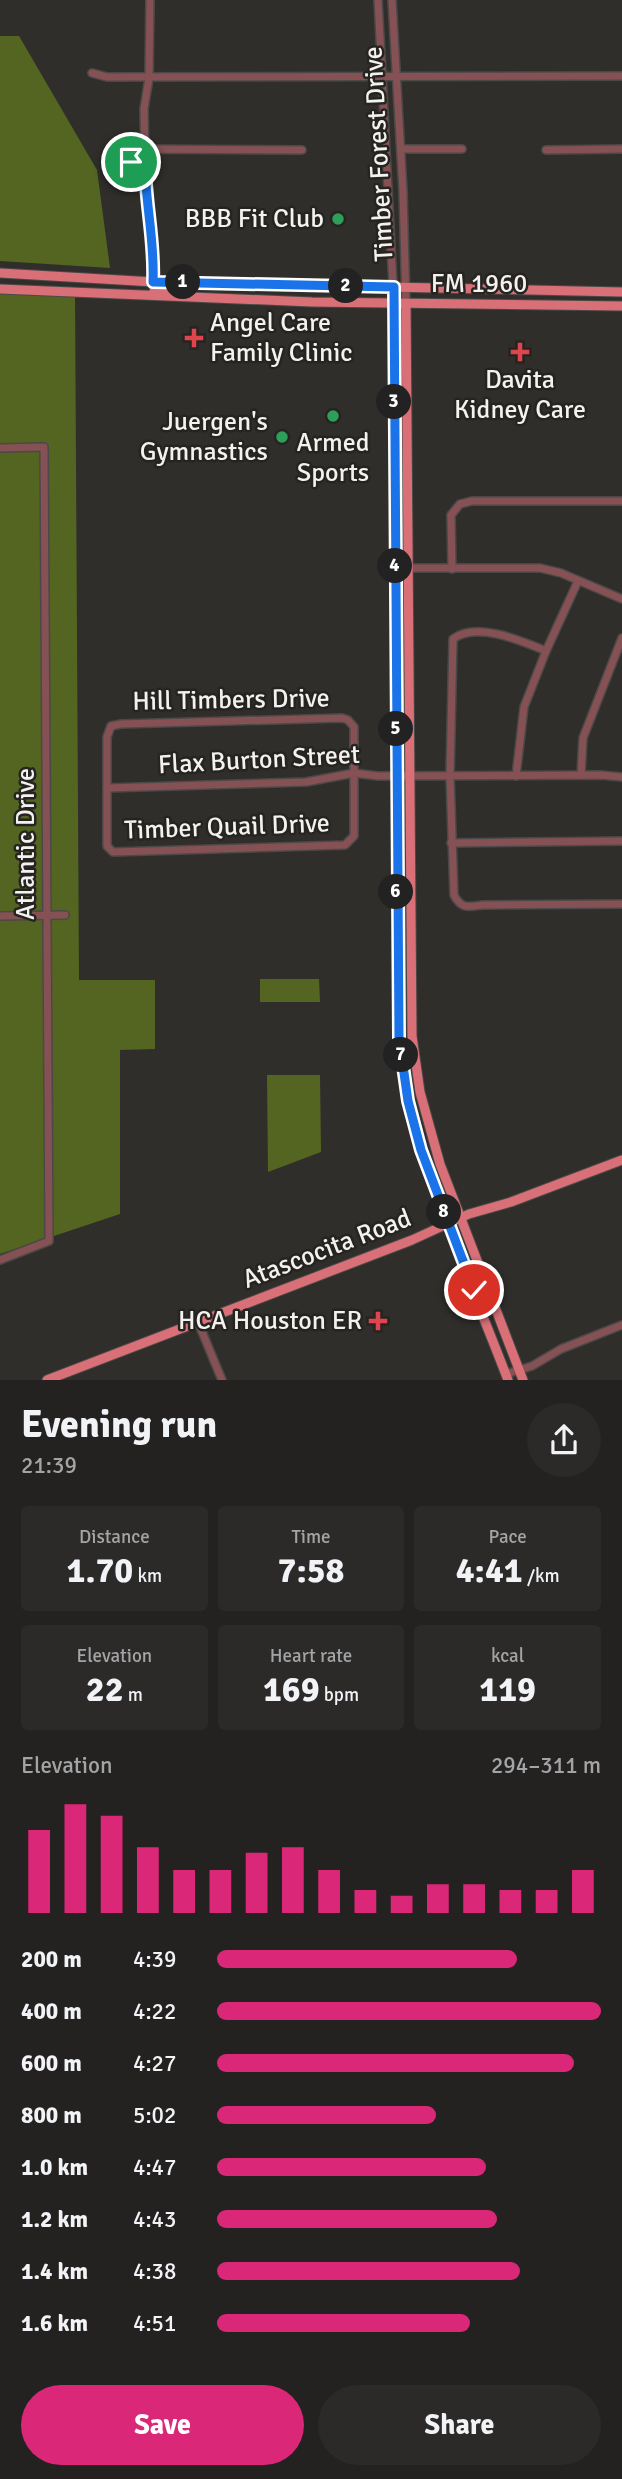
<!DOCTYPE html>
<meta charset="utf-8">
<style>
:root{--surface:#242220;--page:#2c2a29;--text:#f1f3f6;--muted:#a3a4a5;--accent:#db2777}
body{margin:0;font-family:Signika,sans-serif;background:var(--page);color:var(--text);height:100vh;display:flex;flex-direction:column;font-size:26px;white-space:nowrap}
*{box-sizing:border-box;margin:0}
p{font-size:23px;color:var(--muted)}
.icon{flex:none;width:38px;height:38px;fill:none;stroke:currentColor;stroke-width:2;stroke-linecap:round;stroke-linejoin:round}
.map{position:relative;height:1380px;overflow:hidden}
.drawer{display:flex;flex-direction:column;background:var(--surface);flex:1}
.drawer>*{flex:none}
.pin{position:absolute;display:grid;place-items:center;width:60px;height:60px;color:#fff;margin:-30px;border:4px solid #fff;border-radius:50%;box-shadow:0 2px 7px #0007}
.km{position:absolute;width:35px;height:35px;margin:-18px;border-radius:50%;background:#222;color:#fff;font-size:19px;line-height:35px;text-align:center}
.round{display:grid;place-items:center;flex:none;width:74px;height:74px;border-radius:37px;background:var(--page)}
.head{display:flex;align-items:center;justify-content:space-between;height:119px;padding:0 21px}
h1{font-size:38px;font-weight:700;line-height:52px}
.figures{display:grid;grid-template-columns:repeat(3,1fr);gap:10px;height:119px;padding:7px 21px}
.figures div{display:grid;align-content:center;border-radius:7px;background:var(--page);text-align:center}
.figures b{font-size:35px;font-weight:700}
.figures small{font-size:19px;font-weight:400}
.figures p{font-size:19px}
.chart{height:196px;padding:14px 21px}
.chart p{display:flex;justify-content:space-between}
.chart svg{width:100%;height:126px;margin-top:7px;stroke:var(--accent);stroke-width:6}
.action{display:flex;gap:14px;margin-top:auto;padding:14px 21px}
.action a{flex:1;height:80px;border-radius:42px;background:var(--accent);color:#fff;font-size:28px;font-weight:700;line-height:80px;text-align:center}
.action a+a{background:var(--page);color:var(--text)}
ul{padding:0 21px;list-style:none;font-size:23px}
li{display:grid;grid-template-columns:112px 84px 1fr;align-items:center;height:52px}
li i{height:18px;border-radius:9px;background:var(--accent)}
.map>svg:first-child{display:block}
</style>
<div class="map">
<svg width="622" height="1380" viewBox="0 0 622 1380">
<rect width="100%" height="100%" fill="#302e2b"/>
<g fill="#536520">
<polygon points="0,36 19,36 97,170 110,268 0,261"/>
<polygon points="0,288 75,292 79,980 155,980 155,1049 120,1050 120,1214 0,1254"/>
<polygon points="260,979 319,979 320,1002 260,1002"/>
<polygon points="267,1075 320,1075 321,1152 268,1172"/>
</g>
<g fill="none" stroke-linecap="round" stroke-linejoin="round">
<defs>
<g id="minor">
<polyline points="150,0 149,78 144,109 145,162 145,185 154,254 154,282"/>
<polyline points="378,0 394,304"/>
<polyline points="392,0 403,191 406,304"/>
<polyline points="92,73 107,77 622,76"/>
<polyline points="401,149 462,149"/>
<polyline points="546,150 622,149"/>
<polyline points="145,162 129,162 126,160 124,153 131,149 302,150"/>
<polyline points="0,448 44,447 49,1241 0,1260"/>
<polyline points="395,568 540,568 561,573 622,599"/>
<polyline points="452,569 451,515 460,504 472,501 622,501"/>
<path d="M546 651C522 641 476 621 453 639L450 776 454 895C461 909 468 907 482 905L622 904"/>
<polygon points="342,718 348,720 354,727 354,836 345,845 113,852 107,846 107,737 111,726 121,724"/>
<polyline points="581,775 583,738 622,638"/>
<polyline points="516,776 524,707 546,651 578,581"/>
<polyline points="107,788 306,782 354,773 378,776 601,775 622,777"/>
<polyline points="451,843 622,841"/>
<polyline points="0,916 65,915"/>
<polyline points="198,1322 222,1380"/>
<polyline points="506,1374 532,1366 561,1349 622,1325"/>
</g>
<g id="major">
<polyline points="0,273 154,282 622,292"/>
<polyline points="0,289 312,302 622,306"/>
<polyline points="154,291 173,288 184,283"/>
<path d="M394 304 399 1037C413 1157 465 1268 508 1380"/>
<polyline points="406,304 412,1036 420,1092 440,1164 523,1380"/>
<polyline points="47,1380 412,1240 469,1214 511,1202 622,1160"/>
</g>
</defs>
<use href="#minor" stroke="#4b4947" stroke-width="10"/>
<use href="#major" stroke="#4b4947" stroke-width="11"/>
<use href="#minor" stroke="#855154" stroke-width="7"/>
<use href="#major" stroke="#d97078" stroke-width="9"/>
</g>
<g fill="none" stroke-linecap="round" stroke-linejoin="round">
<defs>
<path id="route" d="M131 162H145C145 202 155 241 153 282L394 287 399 1038 408 1101 421 1150 474 1290"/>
</defs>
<use href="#route" stroke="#fff" stroke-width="14"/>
<use href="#route" stroke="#1a73e8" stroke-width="9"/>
</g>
<g fill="#2e9e5b" stroke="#262421" stroke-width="2.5">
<circle cx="338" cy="219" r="7"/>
<circle cx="333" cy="416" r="7"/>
<circle cx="282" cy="437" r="7"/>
</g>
<g fill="#e0444e" stroke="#262421" stroke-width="2.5">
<path d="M190.5 327.5h7v7h7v7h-7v7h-7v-7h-7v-7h7z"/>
<path d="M516.5 341.5h7v7h7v7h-7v7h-7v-7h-7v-7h7z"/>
<path d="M374.5 1310.5h7v7h7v7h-7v7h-7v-7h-7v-7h7z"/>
</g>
<g text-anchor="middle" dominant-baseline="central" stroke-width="5" stroke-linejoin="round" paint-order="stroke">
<g font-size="26" fill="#f4f2f0" stroke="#262421">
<text transform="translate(379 154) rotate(-93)">Timber Forest Drive</text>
<text x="479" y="284">FM 1960</text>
<text transform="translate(231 700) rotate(-1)">Hill Timbers Drive</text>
<text transform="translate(259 760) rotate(-3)">Flax Burton Street</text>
<text transform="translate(227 827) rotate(-2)">Timber Quail Drive</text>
<text transform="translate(26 844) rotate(-90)">Atlantic Drive</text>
<text transform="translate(327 1249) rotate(-21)">Atascocita Road</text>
</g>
<g font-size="26" fill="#f4f2f0" stroke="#262421" text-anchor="end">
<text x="324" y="219">BBB Fit Club</text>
<text x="210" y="323" text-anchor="start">Angel Care<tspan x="210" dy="30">Family Clinic</tspan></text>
<text x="520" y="380" text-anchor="middle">Davita<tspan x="520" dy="30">Kidney Care</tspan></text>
<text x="268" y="422">Juergen's<tspan x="268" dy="30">Gymnastics</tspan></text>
<text x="333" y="443" text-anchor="middle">Armed<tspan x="333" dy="30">Sports</tspan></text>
<text x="362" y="1321">HCA Houston ER</text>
</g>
</g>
</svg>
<div class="pin" style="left:131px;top:162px;background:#1e9e55"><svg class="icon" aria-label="arrive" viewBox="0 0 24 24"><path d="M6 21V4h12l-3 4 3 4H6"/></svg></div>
<div class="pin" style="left:474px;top:1290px;background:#d93025"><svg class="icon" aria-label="check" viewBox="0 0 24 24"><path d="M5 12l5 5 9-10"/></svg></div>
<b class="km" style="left:183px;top:282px">1</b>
<b class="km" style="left:346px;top:286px">2</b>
<b class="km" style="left:394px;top:402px">3</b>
<b class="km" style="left:395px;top:566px">4</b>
<b class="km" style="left:396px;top:729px">5</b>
<b class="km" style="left:396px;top:892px">6</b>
<b class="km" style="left:401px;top:1055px">7</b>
<b class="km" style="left:444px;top:1212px">8</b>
</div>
<section class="drawer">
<div class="head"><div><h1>Evening run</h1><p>21:39</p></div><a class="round"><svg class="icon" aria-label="share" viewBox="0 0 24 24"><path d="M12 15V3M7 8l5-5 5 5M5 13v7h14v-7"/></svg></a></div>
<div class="figures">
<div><p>Distance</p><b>1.70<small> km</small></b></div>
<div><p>Time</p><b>7:58</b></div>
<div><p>Pace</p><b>4:41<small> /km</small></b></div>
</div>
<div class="figures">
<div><p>Elevation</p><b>22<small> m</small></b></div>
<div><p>Heart rate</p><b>169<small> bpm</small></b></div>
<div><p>kcal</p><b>119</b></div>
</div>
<div class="chart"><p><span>Elevation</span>294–311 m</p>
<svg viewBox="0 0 160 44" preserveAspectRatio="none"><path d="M5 44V15M15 44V6M25 44V10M35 44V21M45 44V29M55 44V29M65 44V23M75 44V21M85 44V29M95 44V36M105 44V38M115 44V34M125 44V34M135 44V36M145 44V36M155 44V29"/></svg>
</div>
<ul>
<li><b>200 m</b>4:39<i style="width:78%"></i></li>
<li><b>400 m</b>4:22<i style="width:100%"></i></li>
<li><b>600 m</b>4:27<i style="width:93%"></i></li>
<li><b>800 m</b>5:02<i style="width:57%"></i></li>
<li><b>1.0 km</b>4:47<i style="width:70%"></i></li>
<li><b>1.2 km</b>4:43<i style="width:73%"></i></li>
<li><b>1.4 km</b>4:38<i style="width:79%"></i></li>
<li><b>1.6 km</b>4:51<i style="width:66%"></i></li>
</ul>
<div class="action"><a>Save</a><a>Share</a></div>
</section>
